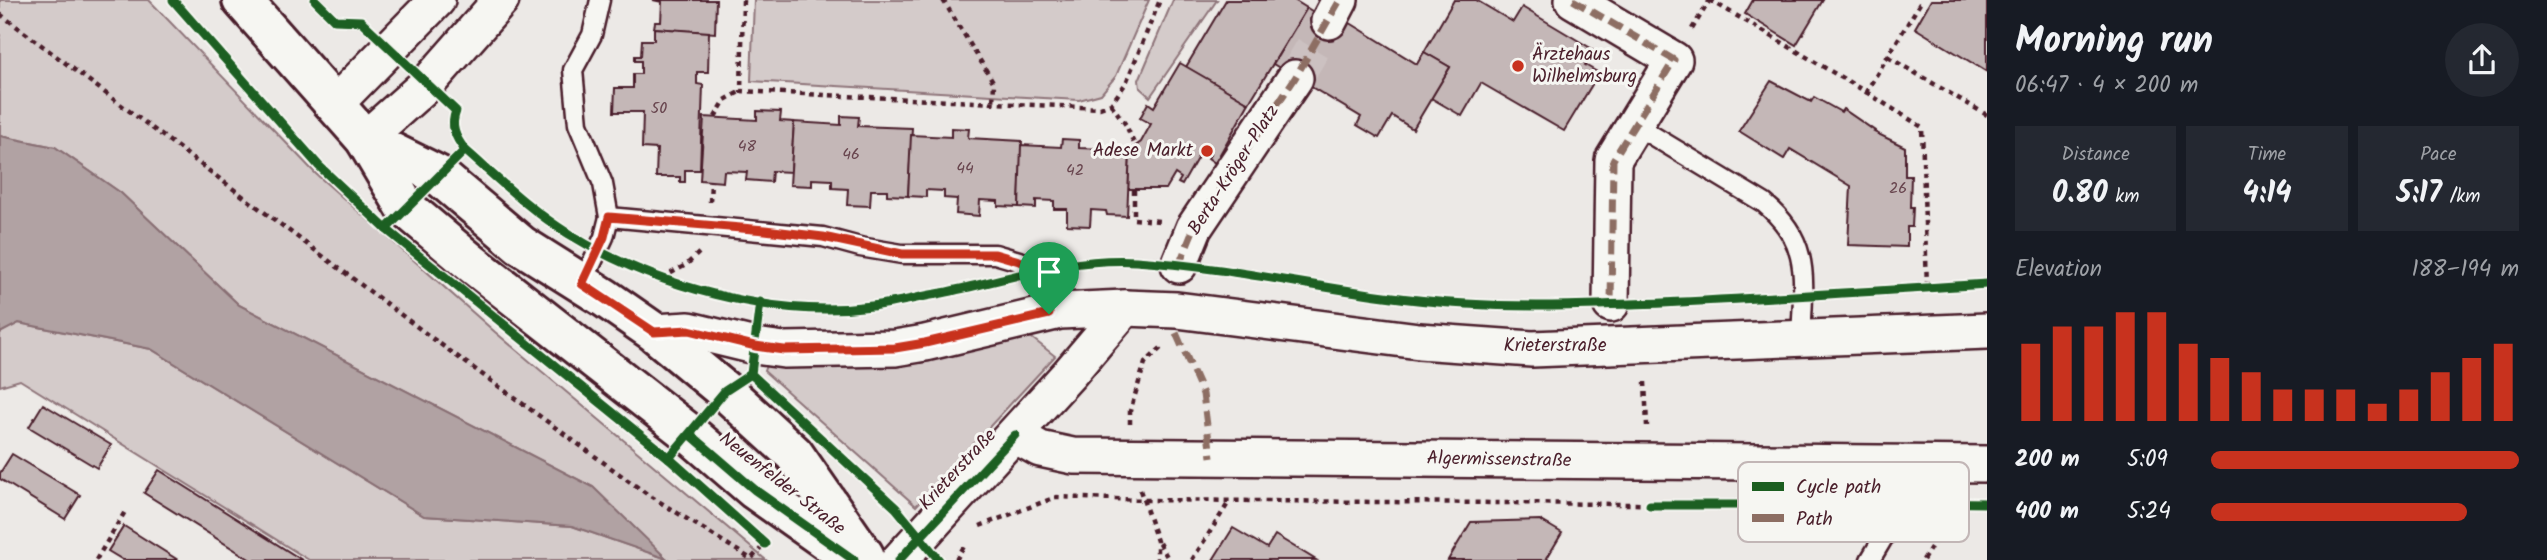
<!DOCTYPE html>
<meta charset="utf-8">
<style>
:root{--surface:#171b24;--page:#242831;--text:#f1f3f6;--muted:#9ea1a6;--accent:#c8321e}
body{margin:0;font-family:Kalam,sans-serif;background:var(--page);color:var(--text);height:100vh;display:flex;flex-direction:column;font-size:26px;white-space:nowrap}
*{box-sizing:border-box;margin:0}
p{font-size:23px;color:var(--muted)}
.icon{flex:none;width:38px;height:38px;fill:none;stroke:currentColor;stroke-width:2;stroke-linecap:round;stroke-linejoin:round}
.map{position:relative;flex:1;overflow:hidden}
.panel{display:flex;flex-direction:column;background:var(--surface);width:560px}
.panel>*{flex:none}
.pin{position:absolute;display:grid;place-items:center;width:60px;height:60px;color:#fff;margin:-72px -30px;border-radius:50% 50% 50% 0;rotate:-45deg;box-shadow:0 0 7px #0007}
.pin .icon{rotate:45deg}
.round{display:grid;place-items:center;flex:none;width:74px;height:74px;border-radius:37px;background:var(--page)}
.headline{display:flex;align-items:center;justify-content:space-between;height:119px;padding:0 28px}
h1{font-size:38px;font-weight:600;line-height:52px}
.stats{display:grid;grid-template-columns:repeat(3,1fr);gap:10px;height:119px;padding:7px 28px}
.stats div{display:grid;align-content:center;border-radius:0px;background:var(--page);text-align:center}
.stats b{font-size:30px;font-weight:600}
.stats small{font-size:19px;font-weight:400}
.stats p{font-size:19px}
.chart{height:196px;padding:14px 28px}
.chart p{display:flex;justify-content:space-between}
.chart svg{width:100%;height:126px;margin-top:7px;stroke:var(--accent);stroke-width:6}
ul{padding:0 28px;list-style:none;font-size:23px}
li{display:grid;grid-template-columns:112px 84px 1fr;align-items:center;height:52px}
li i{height:18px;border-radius:9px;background:var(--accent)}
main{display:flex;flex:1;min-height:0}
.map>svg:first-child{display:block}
</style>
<main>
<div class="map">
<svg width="1987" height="560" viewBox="0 0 1987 560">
<rect width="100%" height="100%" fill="#ece9e6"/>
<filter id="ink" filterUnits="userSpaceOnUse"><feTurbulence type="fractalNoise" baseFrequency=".0143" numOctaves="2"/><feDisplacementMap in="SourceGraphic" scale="14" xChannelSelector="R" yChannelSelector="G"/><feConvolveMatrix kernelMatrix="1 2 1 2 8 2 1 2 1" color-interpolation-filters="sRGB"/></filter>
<g filter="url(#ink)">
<g fill="#d4cbca" stroke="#8f757a" stroke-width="2">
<polygon points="0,0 149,0 316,174 495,332 766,560 309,560 20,380 0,386 0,333 18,323 151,349 424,516 572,526 665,558 593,487 239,305 121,193 55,147 0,136"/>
<polygon points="754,0 1149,0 1116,76 1101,94 1079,100 751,81"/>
<polygon points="1173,0 1217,0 1150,97 1140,88 1139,80"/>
<polygon points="1028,335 1055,356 916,506 764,371 768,360 887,366"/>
</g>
<polygon fill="#b1a2a3" stroke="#886e73" stroke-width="2" points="0,136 55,147 121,193 239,305 593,487 667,559 572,526 424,516 151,349 19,323 0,333"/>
<g fill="#c4b7b7" stroke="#4a1f2b" stroke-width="2">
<polygon points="653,0 716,0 715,33 654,28 655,22 661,22 662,2"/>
<polygon points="1226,0 1294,0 1307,8 1249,103 1186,67"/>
<polygon points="1454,0 1476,0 1513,22 1522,7 1594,50 1585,65 1599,73 1564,131 1481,83 1462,116 1431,98 1450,67 1424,52"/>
<polygon points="1753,0 1823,0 1796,45 1745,14"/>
<polygon points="1931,0 1987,0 1987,72 1915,28"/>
<polygon points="1307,8 1342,29 1347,21 1417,64 1424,52 1450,67 1413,129 1392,116 1379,138 1357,125 1361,117 1273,64"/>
<polygon points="654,28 709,32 708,72 697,72 697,84 703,85 700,170 685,170 685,182 680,182 680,177 656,177 657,149 642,148 643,112 614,112 615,88 633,88 633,74 641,74 641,61 635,61 635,56 641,56 642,40 654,40"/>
<polygon points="1180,63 1249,103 1215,163 1208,158 1211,153 1203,148 1182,185 1178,183 1181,178 1175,174 1166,189 1128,189 1130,150 1141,142 1151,124 1140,118 1148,103 1154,107"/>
<polygon points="1771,81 1811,102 1814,97 1841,112 1843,109 1875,131 1874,132 1905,147 1905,176 1911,176 1910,207 1913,207 1912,227 1907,227 1907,247 1848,245 1851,186 1790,149 1784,159 1739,131"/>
<polygon points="757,111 781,112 780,121 794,122 791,172 772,171 771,182 746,180 747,172 724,171 723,182 700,180 704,117 757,120"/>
<polygon points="841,116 859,117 858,126 912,128 908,196 887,195 887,190 871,190 870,206 847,205 848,189 832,188 832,180 812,179 812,186 790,185 794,122 841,125"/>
<polygon points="951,128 969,129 968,138 1022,141 1019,207 998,206 998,201 980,200 979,216 956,214 957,199 944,198 944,191 926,190 926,197 908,196 911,135 951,137"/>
<polygon points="1062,139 1079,140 1079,148 1130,150 1127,216 1107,215 1106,211 1091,210 1090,226 1067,225 1067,209 1054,209 1054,201 1036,200 1036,208 1019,207 1021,145 1061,147"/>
<polygon points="43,404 111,445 97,468 29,427"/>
<polygon points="12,454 80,495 65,519 0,479 0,473"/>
<polygon points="159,470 302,560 251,560 144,493"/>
<polygon points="1540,520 1562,533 1547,558 1550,560 1448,560 1471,522"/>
<polygon points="124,526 178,560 123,560 108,551"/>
<polygon points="1233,528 1267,548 1275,535 1316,560 1213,560"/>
</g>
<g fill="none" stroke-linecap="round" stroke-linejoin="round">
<polyline stroke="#ccc1c1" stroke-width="35" stroke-dasharray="35 18" stroke-linecap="butt" points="1295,78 1329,21"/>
<defs>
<g id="lane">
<path d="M1635 125 1764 203C1813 243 1803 282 1801 339"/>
<polyline points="609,217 823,237 860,247 902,254 995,254 1026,263 1037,270 1049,314"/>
<polyline points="582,284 604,237 609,217 603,184 578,124 573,70 592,35 600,0"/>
<polyline points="1870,560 1928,463"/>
</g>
<g id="street">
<polyline points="1573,0 1674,60 1613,160 1611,304"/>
<polyline points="1329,21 1340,0"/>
<polyline points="334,105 437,0"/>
<polyline points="365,139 427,84 501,0"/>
<polyline points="1179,265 1194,228 1295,78"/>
<polyline points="654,332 689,330 755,346 784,350 895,348 925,343 1060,311 1125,308 1177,310 1419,341 1532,349 1987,331"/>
<polyline points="1015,435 1040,449 1073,456 1987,464"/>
<polyline points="899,560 1069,374 1125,308"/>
</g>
<g id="secondary">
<polyline points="242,0 365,139 406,208 470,262 690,434 755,490 854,560"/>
<polyline points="365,139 438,175 521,245 605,298 654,332 725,391 794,454 864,555"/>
</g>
</defs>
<use href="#lane" stroke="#4a1f2b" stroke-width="23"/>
<use href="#street" stroke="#4a1f2b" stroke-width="40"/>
<use href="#secondary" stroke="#4a1f2b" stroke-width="44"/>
<g stroke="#4a1f2b" stroke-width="4.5" stroke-dasharray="5 5" stroke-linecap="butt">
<polyline points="743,0 741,91 1100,108 1111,104 1126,83 1160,0"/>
<polyline points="943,0 994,83 993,103"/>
<polyline points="1710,0 1866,92 1922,0"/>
<polyline points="0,14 432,338 647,494 751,559 765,544"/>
<polyline points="1692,29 1710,0"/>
<polyline points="1888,57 1987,115"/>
<polyline points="1866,92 1922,127 1927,288"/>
<polyline points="1111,104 1126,125 1135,146"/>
<polyline points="715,117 725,100 741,91"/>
<polyline points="1134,189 1134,219 1159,221"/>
<polyline points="710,202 711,181"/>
<polyline points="662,278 686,265 701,251"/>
<polyline points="1645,382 1647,426"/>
<polyline points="1130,424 1130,411 1145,363 1164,345"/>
<polyline points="1140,490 1157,541 1157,560"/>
<polyline points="1933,503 1987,503"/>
<polyline points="980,526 1056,497 1144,500 1744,505 1833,501 1876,502"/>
<polyline points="1159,543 1169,560"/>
<polyline points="96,560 126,510"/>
<polyline points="956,560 966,543"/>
<polyline points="1192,560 1229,502"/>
<polyline points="1923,560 1958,504"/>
</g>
<use href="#lane" stroke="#f6f6f2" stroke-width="18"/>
<use href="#street" stroke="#f6f6f2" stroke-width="35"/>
<use href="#secondary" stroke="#f6f6f2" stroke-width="38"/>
<g stroke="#8d6e63" stroke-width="7" stroke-dasharray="14 7" stroke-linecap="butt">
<polyline points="1573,0 1674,60 1613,160 1611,304"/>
<polyline points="1179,265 1194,228 1295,78 1340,0"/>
<polyline points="1176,333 1203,394 1211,457"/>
</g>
<defs>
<g id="cycleway">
<polyline points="173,0 319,166 386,229 669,458 765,544"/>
<path d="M315 0 335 20 361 21 456 111C450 126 455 137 465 150L386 229"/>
<path d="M465 150C498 179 531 211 569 234 653 286 773 319 872 306 895 303 919 297 942 293 1006 280 1069 257 1136 261 1246 268 1355 298 1466 304 1531 308 1597 305 1663 303 1771 298 1879 291 1987 284"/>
<polyline points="760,302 751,374 896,508 939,560"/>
<polyline points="690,434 755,490 854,560"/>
<polyline points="669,458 725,391 751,374"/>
<polyline points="1650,505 1744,505 1833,501 1987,503"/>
<polyline points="899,560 1015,435"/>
</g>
</defs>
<use href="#cycleway" stroke="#f6f6f2" stroke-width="13"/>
<use href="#cycleway" stroke="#1b5e20" stroke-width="9"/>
</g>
</g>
<g fill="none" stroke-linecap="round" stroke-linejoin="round" filter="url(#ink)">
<defs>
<polygon id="route" points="609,217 765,230 823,237 902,254 995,254 1026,263 1037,270 1049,314 925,343 895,348 784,350 755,346 689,330 654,332 582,284 604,237"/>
</defs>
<use href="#route" stroke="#fff" stroke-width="14"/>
<use href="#route" stroke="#c8321e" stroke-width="9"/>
</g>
<g fill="#c8321e" stroke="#f6f6f2" stroke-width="2.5">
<circle cx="1518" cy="66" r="7"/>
<circle cx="1207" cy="151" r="7"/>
</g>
<g text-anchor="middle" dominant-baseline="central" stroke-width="6" stroke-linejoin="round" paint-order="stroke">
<g font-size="16" fill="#68454e">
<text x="659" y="108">50</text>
<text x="747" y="146">48</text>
<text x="851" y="154">46</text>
<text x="965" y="168">44</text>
<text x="1075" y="170">42</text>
<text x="1898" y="188">26</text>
</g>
<g font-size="19" fill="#4a1f2b" stroke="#f6f6f2" text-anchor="start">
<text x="1532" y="55">Ärztehaus<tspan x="1532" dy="22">Wilhelmsburg</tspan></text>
<text x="1193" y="151" text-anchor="end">Adese Markt</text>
</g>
<g font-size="19" fill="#4a1f2b" stroke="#f6f6f2">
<text transform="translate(1234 170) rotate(-57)">Berta-Kröger-Platz</text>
<text x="1555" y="346">Krieterstraße</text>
<text transform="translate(1499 460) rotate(1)">Algermissenstraße</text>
<text transform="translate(958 470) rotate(-47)">Krieterstraße</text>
<text transform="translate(782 484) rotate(38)">Neuenfelder Straße</text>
</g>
</g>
<rect x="1738" y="462" width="231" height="80" rx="10" fill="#f6f6f2" stroke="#c2b6b6" stroke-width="2"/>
<rect x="1752" y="482" width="32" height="9" fill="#1b5e20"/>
<rect x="1752" y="514" width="32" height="8" fill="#8d6e63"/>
<g font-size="19" fill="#4a1f2b">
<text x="1796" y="493">Cycle path</text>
<text x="1796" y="525">Path</text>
</g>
</svg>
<div class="pin" style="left:1049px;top:314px;background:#1e9e55"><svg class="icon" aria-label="arrive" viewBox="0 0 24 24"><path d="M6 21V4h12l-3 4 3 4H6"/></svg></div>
</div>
<section class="panel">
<div class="headline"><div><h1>Morning run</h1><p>06:47 · 4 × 200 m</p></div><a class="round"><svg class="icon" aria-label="share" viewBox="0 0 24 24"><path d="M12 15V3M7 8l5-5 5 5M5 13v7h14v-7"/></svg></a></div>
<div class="stats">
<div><p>Distance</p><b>0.80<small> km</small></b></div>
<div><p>Time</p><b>4:14</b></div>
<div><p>Pace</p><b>5:17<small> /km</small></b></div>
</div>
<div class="chart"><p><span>Elevation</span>188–194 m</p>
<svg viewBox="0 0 160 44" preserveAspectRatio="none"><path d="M5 44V17M15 44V11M25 44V11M35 44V6M45 44V6M55 44V17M65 44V22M75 44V27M85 44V33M95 44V33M105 44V33M115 44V38M125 44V33M135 44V27M145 44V22M155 44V17"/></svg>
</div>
<ul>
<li><b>200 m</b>5:09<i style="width:100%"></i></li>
<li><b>400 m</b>5:24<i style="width:83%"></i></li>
</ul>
</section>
</main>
